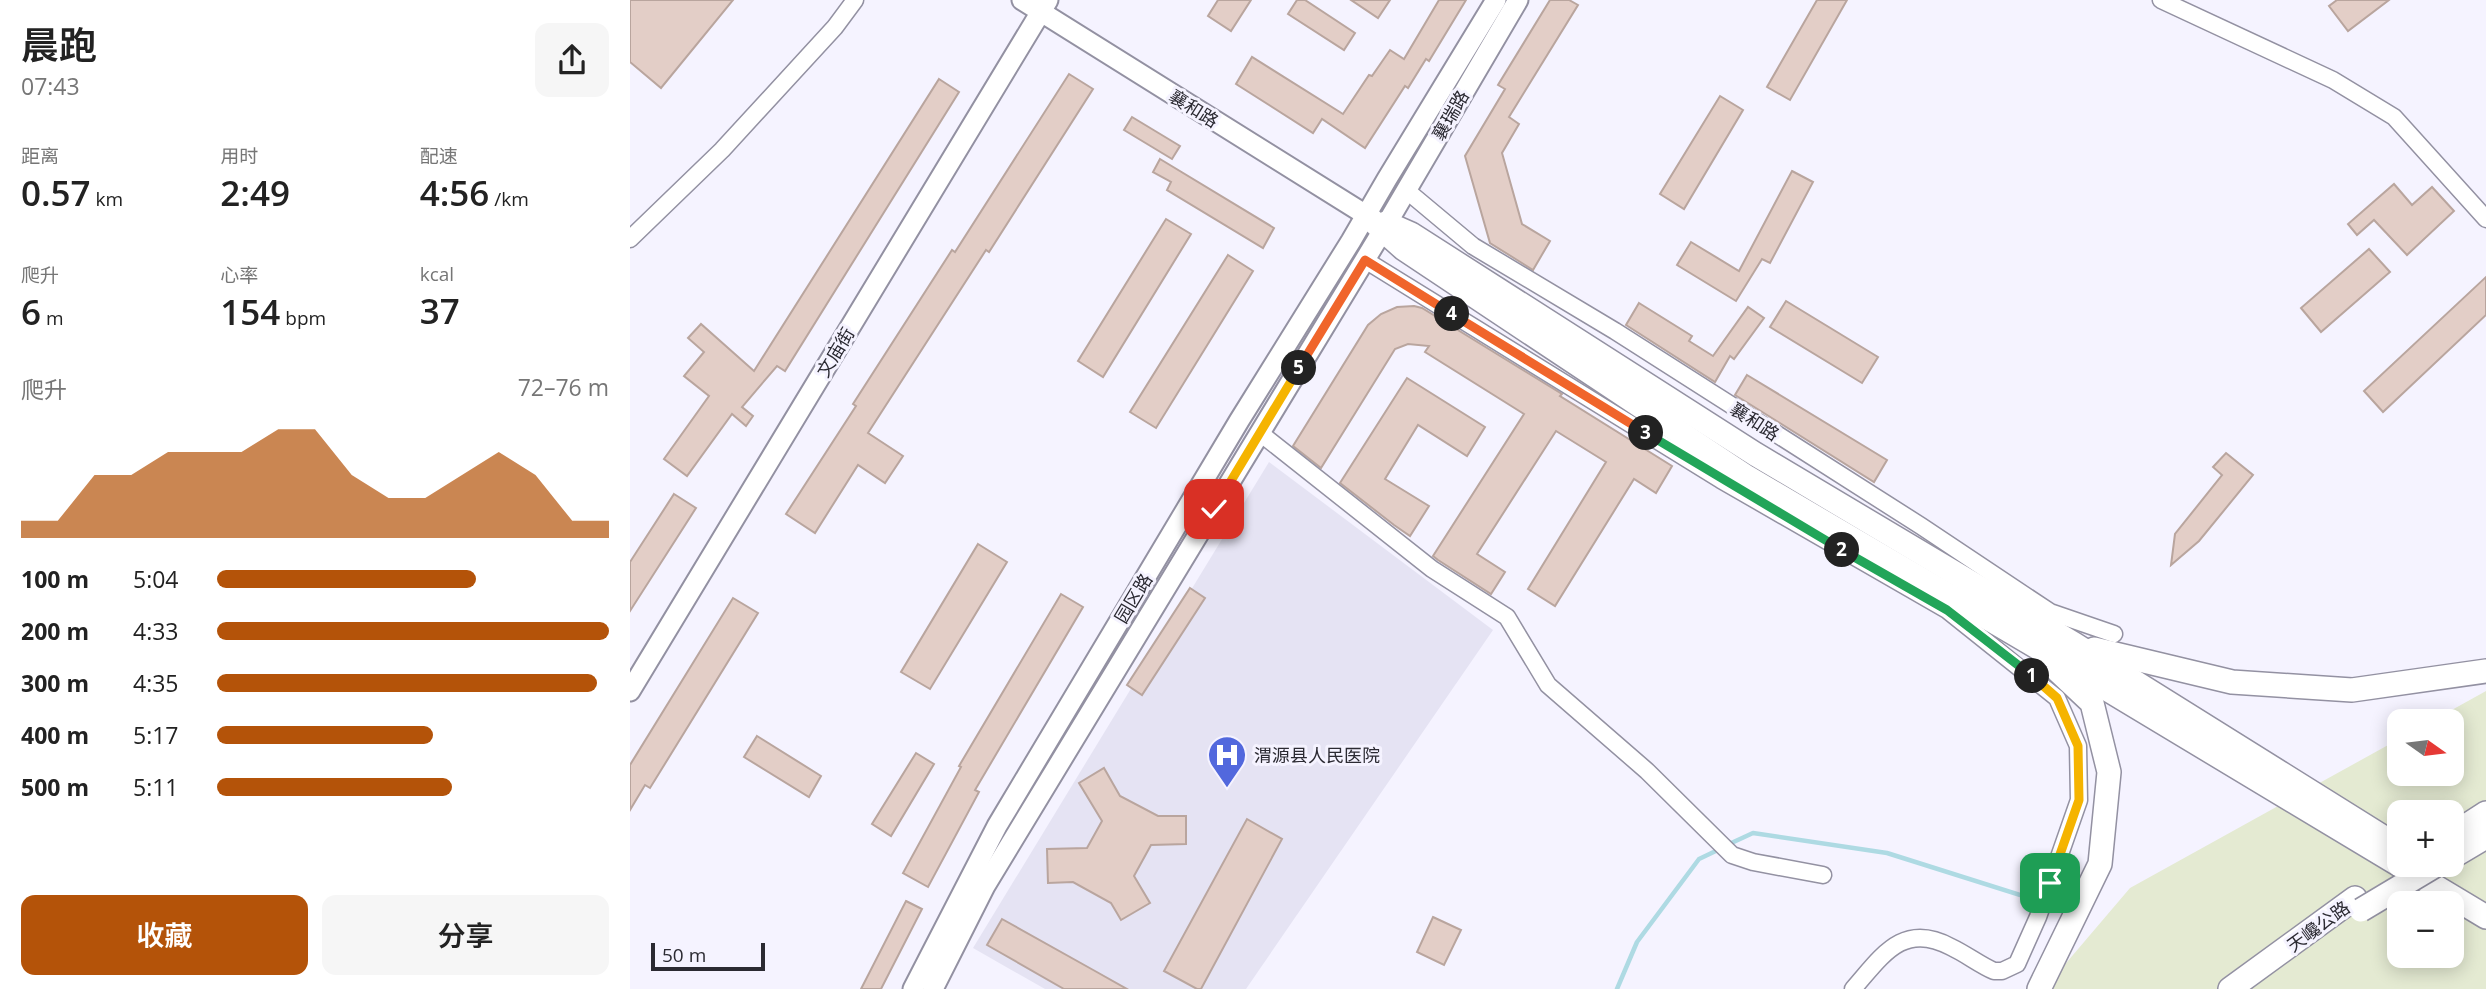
<!DOCTYPE html>
<html lang="zh">
<meta charset="utf-8">
<style>
:root{--surface:#fff;--page:#f6f6f6;--text:#222;--muted:#767676;--accent:#b45309}
body{margin:0;font-family:"Open Sans","Noto Sans SC",sans-serif;background:var(--page);color:var(--text);height:100vh;display:flex;flex-direction:column;font-size:26px;white-space:nowrap}
*{box-sizing:border-box;margin:0}
p{font-size:23px;color:var(--muted)}
.icon{flex:none;width:38px;height:38px;fill:none;stroke:currentColor;stroke-width:2;stroke-linecap:round;stroke-linejoin:round}
.map{position:relative;flex:1;overflow:hidden}
.details{display:flex;flex-direction:column;background:var(--surface);width:630px}
.details>*{flex:none}
.needle{width:46px;rotate:104deg}
.controls{position:absolute;left:1757px;top:709px;display:grid;gap:14px}
.controls a{display:grid;place-items:center;width:77px;height:77px;border-radius:14px;background:var(--surface);box-shadow:0 4px 18px #0003;font-size:35px}
.scale{position:absolute;left:21px;bottom:18px;width:114px;box-sizing:border-box;padding-left:7px;border:4px solid #2b2a32;border-top:0;font-size:19px;line-height:24px;white-space:nowrap;color:#2b2a32;-webkit-text-stroke:5px #f5f3ff;paint-order:stroke}
.pin{position:absolute;display:grid;place-items:center;width:60px;height:60px;color:#fff;margin:-30px;border-radius:14px;box-shadow:0 4px 10px #0006}
.km{position:absolute;width:35px;height:35px;margin:-18px;border-radius:50%;background:#222;color:#fff;font-size:19px;line-height:35px;text-align:center}
.round{display:grid;place-items:center;flex:none;width:74px;height:74px;border-radius:14px;background:var(--page)}
.summary{display:flex;align-items:center;justify-content:space-between;height:119px;padding:0 21px}
h1{font-size:38px;font-weight:600;line-height:52px}
.stats{display:grid;grid-template-columns:repeat(3,1fr);gap:10px;height:119px;padding:7px 21px}
.stats div{display:grid;align-content:center}
.stats b{font-size:35px;font-weight:600}
.stats small{font-size:19px;font-weight:400}
.stats p{font-size:19px}
.chart{height:196px;padding:14px 21px}
.chart p{display:flex;justify-content:space-between}
.chart svg{width:100%;height:126px;margin-top:7px;fill:var(--accent);opacity:.7}
.primary-button{display:flex;gap:14px;margin-top:auto;padding:14px 21px}
.primary-button a{flex:1;height:80px;border-radius:14px;background:var(--accent);color:#fff;font-size:28px;font-weight:600;line-height:80px;text-align:center}
.primary-button a+a{background:var(--page);color:var(--text)}
ul{padding:0 21px;list-style:none;font-size:23px}
li{display:grid;grid-template-columns:112px 84px 1fr;align-items:center;height:52px}
li i{height:18px;border-radius:9px;background:var(--accent)}
main{display:flex;flex:1;min-height:0}
.map>svg:first-child{display:block}
</style>
<main>
<section class="details">
<div class="summary"><div><h1>晨跑</h1><p>07:43</p></div><a class="round"><svg class="icon" aria-label="share" viewBox="0 0 24 24"><path d="M12 15V3M7 8l5-5 5 5M5 13v7h14v-7"/></svg></a></div>
<div class="stats">
<div><p>距离</p><b>0.57<small> km</small></b></div>
<div><p>用时</p><b>2:49</b></div>
<div><p>配速</p><b>4:56<small> /km</small></b></div>
</div>
<div class="stats">
<div><p>爬升</p><b>6<small> m</small></b></div>
<div><p>心率</p><b>154<small> bpm</small></b></div>
<div><p>kcal</p><b>37</b></div>
</div>
<div class="chart"><p><span>爬升</span>72–76 m</p>
<svg viewBox="0 0 160 44" preserveAspectRatio="none"><path d="M0 44V38L10 38L20 22L30 22L40 14L50 14L60 14L70 6L80 6L90 22L100 30L110 30L120 22L130 14L140 22L150 38L160 38V44z"/></svg>
</div>
<ul>
<li><b>100 m</b>5:04<i style="width:66%"></i></li>
<li><b>200 m</b>4:33<i style="width:100%"></i></li>
<li><b>300 m</b>4:35<i style="width:97%"></i></li>
<li><b>400 m</b>5:17<i style="width:55%"></i></li>
<li><b>500 m</b>5:11<i style="width:60%"></i></li>
</ul>
<div class="primary-button"><a>收藏</a><a>分享</a></div>
</section>
<div class="map">
<svg width="1856" height="989" viewBox="0 0 1856 989">
<rect width="100%" height="100%" fill="#f5f3ff"/>
<polygon fill="#e5e3f3" points="639,462 863,630 616,989 415,989 343,948"/>
<path fill="#e4ead2" fill-rule="evenodd" d="M1856 691V989H1414L1500 888 1769 739V774H1822V721H1802ZM1769 812H1822V864H1769ZM1769 903H1822V956H1769Z"/>
<g fill="none" stroke-linecap="round" stroke-linejoin="round">
<g stroke="#aedae3" stroke-width="4.5">
<polyline points="1097,845 1123,833 1257,853 1409,901"/>
<polyline points="987,989 1007,942 1069,859 1090,849"/>
</g>
</g>
<g fill="#e3cec7" stroke="#b9a59e" stroke-width="2">
<polygon points="0,0 103,0 31,88 0,62"/>
<polygon points="588,0 621,0 601,31 578,16"/>
<polygon points="667,0 675,0 725,33 714,50 658,14"/>
<polygon points="721,0 760,0 748,18"/>
<polygon points="809,0 836,0 799,61 796,59 778,88 775,86 735,148 692,119 683,133 606,84 622,57 713,114 739,75 742,76 760,50 774,59"/>
<polygon points="920,0 939,0 948,5 879,117 889,124 872,153 892,224 920,241 903,270 860,243 835,156 875,89 868,85"/>
<polygon points="1187,0 1217,0 1160,100 1137,87"/>
<polygon points="1707,0 1759,0 1718,31 1699,6"/>
<polygon points="439,74 463,89 359,252 356,250 238,433 273,456 255,483 228,465 185,533 156,514 226,406 223,404 322,250 325,252"/>
<polygon points="309,79 329,92 155,371 147,366 112,407 123,416 116,426 102,414 57,476 34,459 79,396 54,376 74,352 58,338 71,324 124,371"/>
<polygon points="1090,96 1113,110 1054,209 1030,194"/>
<polygon points="502,117 550,146 542,159 494,130"/>
<polygon points="530,159 644,228 633,248 537,190 541,182 523,172"/>
<polygon points="1162,171 1183,182 1140,263 1132,259 1106,301 1047,265 1061,242 1109,271"/>
<polygon points="1764,184 1782,205 1802,187 1824,211 1777,255 1744,220 1727,235 1718,224"/>
<polygon points="536,219 561,234 473,377 448,361"/>
<polygon points="1739,249 1760,272 1691,332 1671,308"/>
<polygon points="598,255 623,271 526,428 500,412"/>
<polygon points="1856,277 1856,315 1753,412 1734,391"/>
<polygon points="1156,301 1248,357 1232,383 1140,327"/>
<polygon points="1009,303 1062,336 1059,341 1083,356 1118,307 1134,318 1104,359 1100,356 1085,382 996,325"/>
<polygon points="784,306 792,308 932,394 930,396 1042,466 1026,493 1004,479 925,606 898,589 976,462 926,431 847,554 875,572 861,594 808,560 803,556 894,414 795,352 799,346 778,344 765,349 691,468 663,446 738,325 751,314 767,307"/>
<polygon points="1117,375 1257,460 1244,482 1105,395"/>
<polygon points="777,378 855,427 837,456 788,425 755,479 799,506 780,536 764,525 710,483"/>
<polygon points="1596,453 1623,475 1569,541 1541,565 1545,534 1592,475 1583,467"/>
<polygon points="44,494 66,508 0,611 0,562"/>
<polygon points="348,544 377,562 300,689 271,672"/>
<polygon points="560,588 575,598 512,695 497,685"/>
<polygon points="431,594 453,607 345,790 349,792 298,887 273,873 331,767 329,766"/>
<polygon points="103,598 128,613 20,788 15,785 0,810 0,765"/>
<polygon points="127,736 191,776 179,797 114,757"/>
<polygon points="286,753 304,764 261,836 242,824"/>
<polygon points="474,768 490,796 528,816 556,816 556,844 521,845 504,876 520,903 491,920 481,903 443,882 418,883 417,849 457,848 472,821 449,783"/>
<polygon points="617,819 652,839 571,989 567,989 534,971"/>
<polygon points="276,901 292,909 251,989 231,989"/>
<polygon points="803,917 831,930 814,965 787,952"/>
<polygon points="372,919 465,971 497,989 434,989 357,945"/>
</g>
<g fill="none" stroke-linecap="round" stroke-linejoin="round">
<defs>
<g id="minor">
<polyline points="1531,0 1703,80 1764,117 1856,219"/>
<polyline points="776,190 843,246 985,331 1291,526 1420,612 1484,634"/>
<polyline points="0,239 92,150 205,27 225,0"/>
<path d="M735 260 1091 480 1317 610 1427 698 1448 746 1449 800 1408 917 1387 964 1372 971H1364C1350 965 1336 954 1321 947 1273 921 1252 956 1223 989"/>
<polyline points="630,433 802,569 877,617 918,685 1017,771 1102,855 1123,862 1193,875"/>
</g>
<g id="major">
<polyline points="392,0 736,215"/>
<polyline points="0,691 418,0"/>
<polyline points="283,989 367,826 609,421 721,241 757,179 866,0"/>
<polyline points="303,989 355,886 753,230 888,0"/>
</g>
<g id="highway">
<polyline points="736,215 774,249 1117,477 1395,640 1856,917"/>
<polyline points="756,223 781,234 1125,454 1444,644 1769,847"/>
<polyline points="1464,649 1602,682 1722,690 1856,671"/>
<polyline points="1822,835 1856,813"/>
<polyline points="1822,857 1856,837"/>
<polyline points="1409,989 1470,864 1479,772 1462,703 1428,671"/>
<polyline points="1600,989 1725,898"/>
</g>
</defs>
<use href="#minor" stroke="#9391a2" stroke-width="19"/>
<use href="#major" stroke="#9391a2" stroke-width="23"/>
<use href="#highway" stroke="#9391a2" stroke-width="26"/>
<use href="#minor" stroke="#fff" stroke-width="16"/>
<use href="#major" stroke="#fff" stroke-width="19"/>
<use href="#highway" stroke="#fff" stroke-width="23"/>
<defs>
<polyline id="highway-bridge" points="1731,910 1808,864"/>
</defs>
<use href="#highway-bridge" stroke="#9391a2" stroke-width="26" stroke-linecap="butt"/>
<use href="#highway-bridge" stroke="#fff" stroke-width="23"/>
</g>
<g fill="none" stroke-linecap="round" stroke-linejoin="round">
<defs>
<polyline id="split-1" points="1402,676 1427,698 1448,746 1449,800 1420,883"/>
<polyline id="split-2" points="1212,550 1317,610 1402,676"/>
<polyline id="split-3" points="1016,433 1212,550"/>
<polyline id="split-4" points="822,314 1016,433"/>
<polyline id="split-5" points="669,368 735,260 822,314"/>
<polyline id="split-6" points="584,509 669,368"/>
</defs>
<use href="#split-1" stroke="#fff" stroke-width="14"/>
<use href="#split-2" stroke="#fff" stroke-width="14"/>
<use href="#split-3" stroke="#fff" stroke-width="14"/>
<use href="#split-4" stroke="#fff" stroke-width="14"/>
<use href="#split-5" stroke="#fff" stroke-width="14"/>
<use href="#split-6" stroke="#fff" stroke-width="14"/>
<use href="#split-1" stroke="#f5b400" stroke-width="9"/>
<use href="#split-2" stroke="#22a559" stroke-width="9"/>
<use href="#split-3" stroke="#22a559" stroke-width="9"/>
<use href="#split-4" stroke="#f0652b" stroke-width="9"/>
<use href="#split-5" stroke="#f0652b" stroke-width="9"/>
<use href="#split-6" stroke="#f5b400" stroke-width="9"/>
</g>
<defs>
<symbol id="hospital-pin" viewBox="-11 -11 22 30"><path d="M0 17L-7.5 6A9.5 9.5 0 1 1 7.5 6Z" fill="#5268dd" stroke="#f5f3ff"/><path d="M-5-5h3v3.5h4V-5h3V5h-3V1.5h-4V5h-3Z" fill="#fff"/></symbol>
</defs>
<g fill-rule="evenodd">
<use href="#hospital-pin" x="575" y="733" width="44" height="60"/>
</g>
<g text-anchor="middle" dominant-baseline="central" stroke-width="6" stroke-linejoin="round" paint-order="stroke">
<g font-size="18" fill="#2b2a32" stroke="#f5f3ff">
<text transform="translate(564 108) rotate(32)">襄和路</text>
<text transform="translate(820 115) rotate(-60)">襄瑞路</text>
<text transform="translate(205 352) rotate(-59)">文庙街</text>
<text transform="translate(1125 421) rotate(33)">襄和路</text>
<text transform="translate(503 598) rotate(-59)">园区路</text>
<text transform="translate(1688 926) rotate(-36)">天巉公路</text>
</g>
<g font-size="18" fill="#2b2a32" stroke="#f5f3ff" text-anchor="start">
<text x="624" y="755">渭源县人民医院</text>
</g>
</g>
</svg>
<div class="controls">
<a><svg class="needle" viewBox="-14 -14 28 28"><path d="M0-13l5 13h-10z" fill="#e53935"/><path d="M0 13l5-13h-10z" fill="#767676"/></svg></a>
<a>+</a>
<a>−</a>
</div>
<div class="scale">50 m</div>
<div class="pin" style="left:1420px;top:883px;background:#1e9e55"><svg class="icon" aria-label="arrive" viewBox="0 0 24 24"><path d="M6 21V4h12l-3 4 3 4H6"/></svg></div>
<div class="pin" style="left:584px;top:509px;background:#d93025"><svg class="icon" aria-label="check" viewBox="0 0 24 24"><path d="M5 12l5 5 9-10"/></svg></div>
<b class="km" style="left:1402px;top:676px">1</b>
<b class="km" style="left:1212px;top:550px">2</b>
<b class="km" style="left:1016px;top:433px">3</b>
<b class="km" style="left:822px;top:314px">4</b>
<b class="km" style="left:669px;top:368px">5</b>
</div>
</main>
